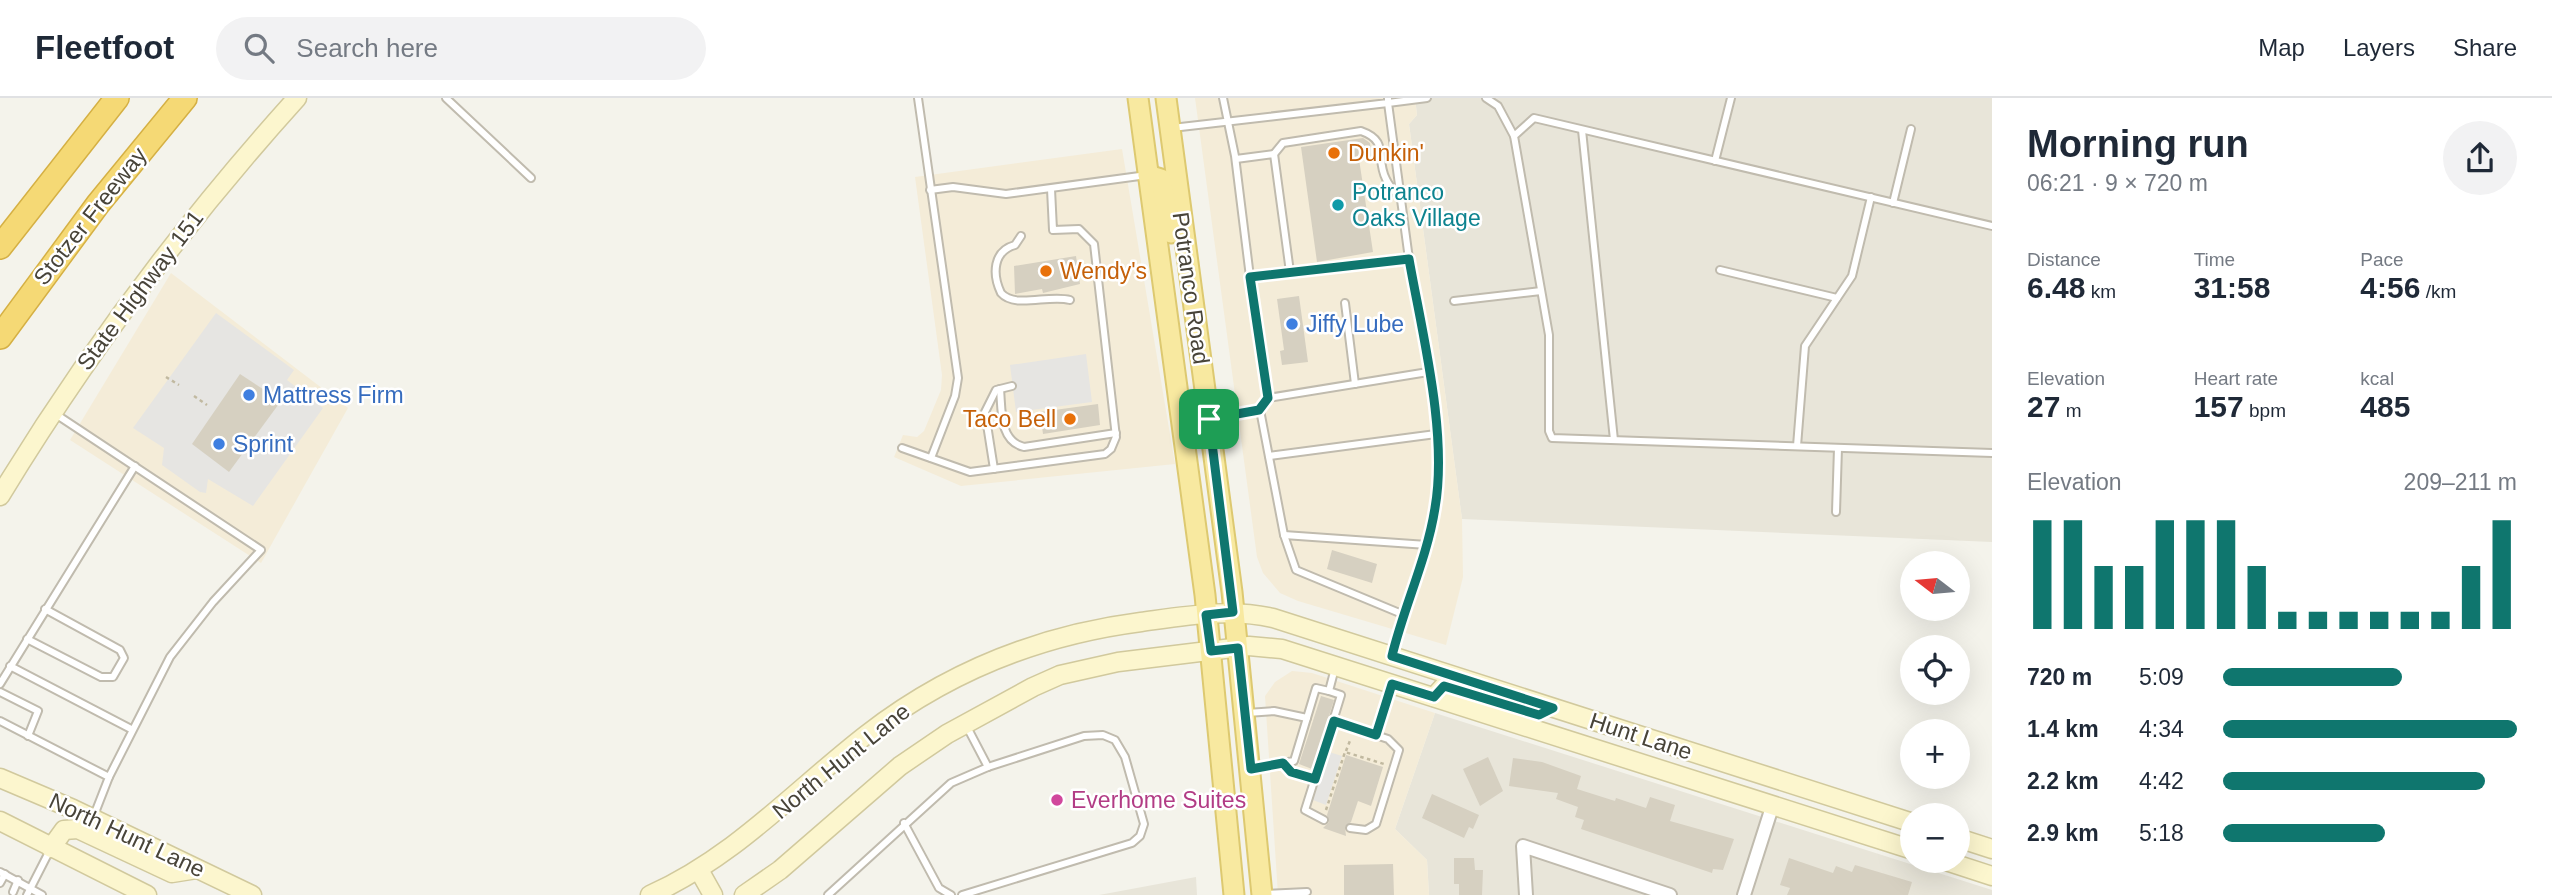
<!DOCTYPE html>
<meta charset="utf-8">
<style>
:root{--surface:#fff;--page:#f2f2f3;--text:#1f2937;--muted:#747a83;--line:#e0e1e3;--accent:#0f766e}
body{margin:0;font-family:Arial,sans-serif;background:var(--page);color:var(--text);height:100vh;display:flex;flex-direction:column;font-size:26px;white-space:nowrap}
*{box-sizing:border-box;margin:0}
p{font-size:23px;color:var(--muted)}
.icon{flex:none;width:38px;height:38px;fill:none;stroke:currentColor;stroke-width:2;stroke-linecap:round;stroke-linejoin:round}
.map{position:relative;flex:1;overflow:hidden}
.details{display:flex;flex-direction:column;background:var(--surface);width:560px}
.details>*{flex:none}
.needle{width:46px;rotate:286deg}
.controls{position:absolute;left:1900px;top:453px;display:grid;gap:14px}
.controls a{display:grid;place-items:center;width:70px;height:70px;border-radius:50%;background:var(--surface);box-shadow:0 7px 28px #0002;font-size:35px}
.pin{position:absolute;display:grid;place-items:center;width:60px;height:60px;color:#fff;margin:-30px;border-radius:14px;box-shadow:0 4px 10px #0006}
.round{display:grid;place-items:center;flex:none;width:74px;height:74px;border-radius:37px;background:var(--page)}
.summary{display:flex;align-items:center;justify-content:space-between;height:119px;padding:0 35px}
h1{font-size:38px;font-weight:700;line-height:52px}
.figures{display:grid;grid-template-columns:repeat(3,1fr);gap:10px;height:119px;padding:7px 35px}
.figures div{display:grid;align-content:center}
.figures b{font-size:30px;font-weight:700}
.figures small{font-size:19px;font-weight:400}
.figures p{font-size:19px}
.chart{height:196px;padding:14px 35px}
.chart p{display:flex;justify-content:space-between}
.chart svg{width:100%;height:126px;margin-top:7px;stroke:var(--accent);stroke-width:6}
ul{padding:0 35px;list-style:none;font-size:23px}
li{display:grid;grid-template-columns:112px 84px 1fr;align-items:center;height:52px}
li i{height:18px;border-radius:9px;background:var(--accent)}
header{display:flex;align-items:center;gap:42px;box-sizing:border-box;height:98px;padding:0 35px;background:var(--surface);border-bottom:2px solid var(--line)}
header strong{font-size:33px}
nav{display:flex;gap:38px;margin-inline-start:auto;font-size:24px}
.search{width:490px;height:63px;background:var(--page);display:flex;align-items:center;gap:18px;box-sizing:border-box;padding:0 24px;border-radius:38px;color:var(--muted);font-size:26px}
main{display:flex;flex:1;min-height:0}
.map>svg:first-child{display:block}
</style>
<header>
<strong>Fleetfoot</strong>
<div class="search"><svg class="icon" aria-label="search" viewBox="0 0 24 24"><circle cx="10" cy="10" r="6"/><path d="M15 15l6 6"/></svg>Search here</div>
<nav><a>Map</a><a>Layers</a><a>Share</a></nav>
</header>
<main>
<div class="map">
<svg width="1992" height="797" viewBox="0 0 1992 797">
<rect width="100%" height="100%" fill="#f4f3eb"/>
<g fill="#e8e5d9">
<polygon points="1415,0 1992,0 1992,444 1462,421 1409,26 1417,17"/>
<polygon points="1435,615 1992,792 1992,797 1429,797 1427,762 1395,731"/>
<polygon points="1196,779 1197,797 1099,797"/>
</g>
<g fill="#f4ecd8">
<polygon points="1195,0 1415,0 1417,17 1409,26 1462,421 1463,479 1446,547 1298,503 1280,495 1263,475 1257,459"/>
<polygon points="1122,51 1175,366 961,388 894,359 903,337 917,339 924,333 941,292 942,277 915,79"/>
<polygon points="171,175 348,310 261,465 70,342"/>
<polygon points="1292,573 1312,575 1435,615 1395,731 1427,762 1429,797 1278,797 1265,598 1275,584"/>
</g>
<g fill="#e6e5e2">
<polygon points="216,215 294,272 287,282 323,310 253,408 208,381 206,395 200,394 162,367 164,350 133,330"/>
<polygon points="1086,256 1092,304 1016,314 1010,267"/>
<polygon points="1329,654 1342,658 1326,707 1313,702"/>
</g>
<g fill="#d6d0c1">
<polygon points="1363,40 1370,45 1372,58 1359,61 1373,154 1317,164 1301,49"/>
<polygon points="1076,158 1080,186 1043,195 1042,191 1015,196 1014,168"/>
<polygon points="1299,198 1308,264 1282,267 1280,253 1284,252 1277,201"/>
<polygon points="240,276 281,303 229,374 192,346"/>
<polygon points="1098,306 1100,327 1043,336 1040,314"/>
<polygon points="1332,452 1377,466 1372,485 1327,471"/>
<polygon points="1321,598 1334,602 1312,671 1299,666"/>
<polygon points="1346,657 1383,669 1371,708 1358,703 1351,724 1345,729 1346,738 1323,730 1329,724 1327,717"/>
<polygon points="1488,659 1503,693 1480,708 1463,671"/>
<polygon points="1513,660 1542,664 1581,678 1577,691 1615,703 1616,700 1646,710 1650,699 1675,707 1670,723 1734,741 1723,772 1713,771 1712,775 1581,731 1584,722 1575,719 1578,709 1556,701 1558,695 1509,688"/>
<polygon points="1432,696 1479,717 1473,731 1469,729 1464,740 1422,720"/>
<polygon points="1454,760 1474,760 1475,772 1483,772 1482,797 1459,797 1459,786 1454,786"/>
<polygon points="1789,760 1833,775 1836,768 1852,774 1855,767 1912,784 1908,797 1787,797 1790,790 1780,787"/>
<polygon points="1393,766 1394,797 1344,797 1344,767"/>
</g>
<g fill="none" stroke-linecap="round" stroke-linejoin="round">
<defs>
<g id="lane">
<polyline points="446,0 531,80"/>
<polyline points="918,0 958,280 955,298 931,360"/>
<path d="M1223 0 1235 58 1250 179 1409 161C1422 240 1445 325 1436 406 1430 457 1405 505 1392 555"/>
<polyline points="1486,0 1498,8 1514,38"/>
<polyline points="1172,30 1388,5 1388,0"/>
<polyline points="1582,32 1614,342"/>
<path d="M1274 56 1283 45 1361 33C1390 43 1375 60 1386 81 1389 88 1395 94 1400 100"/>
<polyline points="1236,61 1274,56 1290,174"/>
<polyline points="1715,63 1731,0"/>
<polyline points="930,92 953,89 1006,96 1147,77"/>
<polyline points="1893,105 1911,31"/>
<polyline points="1992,128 1534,20 1514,38 1549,237 1549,333 1552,340 1992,355"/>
<path d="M1021 138 1015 147C993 153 992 176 1001 195 1015 211 1049 196 1070 202"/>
<polyline points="1409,161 1388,5 1427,0"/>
<polyline points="1720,172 1837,200"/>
<polyline points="1250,179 1268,300"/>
<polyline points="1454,203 1541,193"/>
<polyline points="1345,205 1355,286"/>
<path d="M1000 291C1002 312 999 343 1024 349L1116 335"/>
<polyline points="1260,312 1284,437 1296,472 1402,516"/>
<polyline points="54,315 261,452 213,504 170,559 109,679"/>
<polyline points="1211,321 1260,312 1268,300 1428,274"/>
<polyline points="1797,348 1805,248 1852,178 1871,99"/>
<polyline points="902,350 970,374 1105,356 1111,351 1116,339 1094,146 1079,131 1053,132 1051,91"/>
<polyline points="1269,358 1436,336"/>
<polyline points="994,371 985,314 996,292 1012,288"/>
<polyline points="1836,414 1838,350"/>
<polyline points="1284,437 1427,447"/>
<polyline points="27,541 101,579 113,579 124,560 120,552 45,511"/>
<polyline points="10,568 131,631"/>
<polyline points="0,586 135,368"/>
<polyline points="0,594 38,613 28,638"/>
<polyline points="1247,615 1274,613 1307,620"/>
<polyline points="0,623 109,679 93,720"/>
<polyline points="1333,623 1341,597 1329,593 1335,570"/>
<polyline points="966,627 988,669"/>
<polyline points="1376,637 1391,588"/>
<polyline points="1283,665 1291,674 1315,681"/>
<polyline points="1253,670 1294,663 1316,590 1329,593"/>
<polyline points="1324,722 1305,712 1333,623 1388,641 1399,652 1376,726 1366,732 1350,730"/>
<polyline points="904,725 939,790 951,797"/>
<polyline points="0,774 42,797"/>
<polyline points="0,785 5,776"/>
<polyline points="13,794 18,782"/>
<polyline points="1264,796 1307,794"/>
<polyline points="27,797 50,752"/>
<polyline points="828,797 951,685 988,669 1084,638 1103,637 1115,642 1125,659 1144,726 1140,738 1132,745 962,797"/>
</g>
<g id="street">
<polyline points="1526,797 1523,748 1670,797"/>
<polyline points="1744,797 1773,706"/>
</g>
<g id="secondary">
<path d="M0 398C87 255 185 124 297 0"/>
<polyline points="1434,599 1444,588 1474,597"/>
<polyline points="0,680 73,711 252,797"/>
<polyline points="0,723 147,797"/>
<polyline points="1958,740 1992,751"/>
<polyline points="51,750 64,732 78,731 172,775 197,771"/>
<polyline points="1946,763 1992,778"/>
<polyline points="699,772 713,797"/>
<path d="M650 797C735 759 794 693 866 637 947 574 1040 537 1141 524 1185 518 1229 510 1273 520L1913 725"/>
<polyline points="744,797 780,772 900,668 947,636 1033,589 1060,577 1118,564 1249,548 1282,551 1913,752"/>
</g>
<g id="primary">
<polyline points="1138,0 1205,497 1234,797"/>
<polyline points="1166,0 1232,494 1262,797"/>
<polyline points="1148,77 1161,81 1171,135"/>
</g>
<g id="highway">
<polyline points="0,149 117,0"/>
<polyline points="0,239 98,106 185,0"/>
</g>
</defs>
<use href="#lane" stroke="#c0bbae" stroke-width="10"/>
<use href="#street" stroke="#c0bbae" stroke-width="16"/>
<use href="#secondary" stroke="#d1c99d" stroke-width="21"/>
<use href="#primary" stroke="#ddc970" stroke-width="23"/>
<use href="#highway" stroke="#d5b044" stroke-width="26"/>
<g stroke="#c1b9a0" stroke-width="2.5" stroke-dasharray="3.5 3.5" stroke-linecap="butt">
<polyline points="166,279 179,287"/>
<polyline points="194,298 207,307"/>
<polyline points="1346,653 1351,640"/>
<polyline points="1326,712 1345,654 1384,666"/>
</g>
<use href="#lane" stroke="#fff" stroke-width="6"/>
<use href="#street" stroke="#fff" stroke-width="12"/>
<use href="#secondary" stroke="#fcf6ce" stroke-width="18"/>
<use href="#primary" stroke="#f8e9a0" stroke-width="19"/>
<use href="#highway" stroke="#f5d975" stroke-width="23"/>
</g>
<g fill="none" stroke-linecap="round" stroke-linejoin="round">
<defs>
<path id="route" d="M1409 161C1422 235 1448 335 1435 410 1427 461 1404 508 1392 558L1553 610 1539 617 1444 588 1434 599 1392 586 1376 637 1334 623 1315 681 1291 674 1283 665 1251 671 1238 550 1211 553 1206 517 1233 514 1209 321 1259 312 1268 300 1250 179Z"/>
</defs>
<use href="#route" stroke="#fff" stroke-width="14"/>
<use href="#route" stroke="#0f766e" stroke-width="9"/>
</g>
<g fill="#e8710a" stroke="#fff" stroke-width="2.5">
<circle cx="1334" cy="55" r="7"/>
<circle cx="1046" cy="173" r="7"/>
<circle cx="1070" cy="321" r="7"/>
</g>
<circle fill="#0f9aa8" stroke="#fff" stroke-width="2.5" cx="1338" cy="107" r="7"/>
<g fill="#3f7fe0" stroke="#fff" stroke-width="2.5">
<circle cx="1292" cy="226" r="7"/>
<circle cx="249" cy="297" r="7"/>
<circle cx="219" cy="346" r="7"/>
</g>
<circle fill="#d1479c" stroke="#fff" stroke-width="2.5" cx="1057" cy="702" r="7"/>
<g text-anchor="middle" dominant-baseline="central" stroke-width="5" stroke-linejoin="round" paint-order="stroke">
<g font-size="23" fill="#c56008" stroke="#fff" text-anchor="start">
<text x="1348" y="55">Dunkin'</text>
<text x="1060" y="173">Wendy's</text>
<text x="1056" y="321" text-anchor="end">Taco Bell</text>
</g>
<g font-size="23" fill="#0d838f" stroke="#fff" text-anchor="start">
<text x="1352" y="94">Potranco<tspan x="1352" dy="26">Oaks Village</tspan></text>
</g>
<g font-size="23" fill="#484439" stroke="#fff">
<text transform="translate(90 118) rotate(-52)">Stotzer Freeway</text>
<text transform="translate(1191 190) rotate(82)">Potranco Road</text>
<text transform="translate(140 192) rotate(-53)">State Highway 151</text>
<text transform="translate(1641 638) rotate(18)">Hunt Lane</text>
<text transform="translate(841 663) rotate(-39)">North Hunt Lane</text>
<text transform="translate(127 737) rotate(25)">North Hunt Lane</text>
</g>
<g font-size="23" fill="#366cbe" stroke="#fff" text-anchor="start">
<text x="1306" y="226">Jiffy Lube</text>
<text x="263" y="297">Mattress Firm</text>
<text x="233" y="346">Sprint</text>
</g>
<g font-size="23" fill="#b23c85" stroke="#fff" text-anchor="start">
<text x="1071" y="702">Everhome Suites</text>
</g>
</g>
</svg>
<div class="controls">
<a><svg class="needle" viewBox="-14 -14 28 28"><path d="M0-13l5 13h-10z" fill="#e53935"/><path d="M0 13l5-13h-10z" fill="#747a83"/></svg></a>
<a><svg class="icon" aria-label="locate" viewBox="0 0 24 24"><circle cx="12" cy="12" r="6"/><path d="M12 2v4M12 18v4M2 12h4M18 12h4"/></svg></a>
<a>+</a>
<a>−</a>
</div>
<div class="pin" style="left:1209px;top:321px;background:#1e9e55"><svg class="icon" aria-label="arrive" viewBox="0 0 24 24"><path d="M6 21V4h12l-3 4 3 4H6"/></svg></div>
</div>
<section class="details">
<div class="summary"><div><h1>Morning run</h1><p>06:21 · 9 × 720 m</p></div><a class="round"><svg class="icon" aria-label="share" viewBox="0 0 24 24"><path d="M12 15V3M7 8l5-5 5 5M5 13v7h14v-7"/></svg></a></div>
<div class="figures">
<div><p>Distance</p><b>6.48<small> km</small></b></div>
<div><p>Time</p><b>31:58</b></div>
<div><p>Pace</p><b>4:56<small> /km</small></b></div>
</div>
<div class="figures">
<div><p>Elevation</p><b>27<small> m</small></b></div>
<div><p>Heart rate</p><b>157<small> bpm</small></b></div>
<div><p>kcal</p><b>485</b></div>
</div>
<div class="chart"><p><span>Elevation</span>209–211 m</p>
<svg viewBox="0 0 160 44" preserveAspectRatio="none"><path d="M5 44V6M15 44V6M25 44V22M35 44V22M45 44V6M55 44V6M65 44V6M75 44V22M85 44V38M95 44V38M105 44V38M115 44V38M125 44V38M135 44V38M145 44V22M155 44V6"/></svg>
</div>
<ul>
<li><b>720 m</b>5:09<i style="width:61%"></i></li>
<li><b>1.4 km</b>4:34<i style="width:100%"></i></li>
<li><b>2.2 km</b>4:42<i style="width:89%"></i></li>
<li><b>2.9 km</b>5:18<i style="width:55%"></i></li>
</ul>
</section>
</main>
